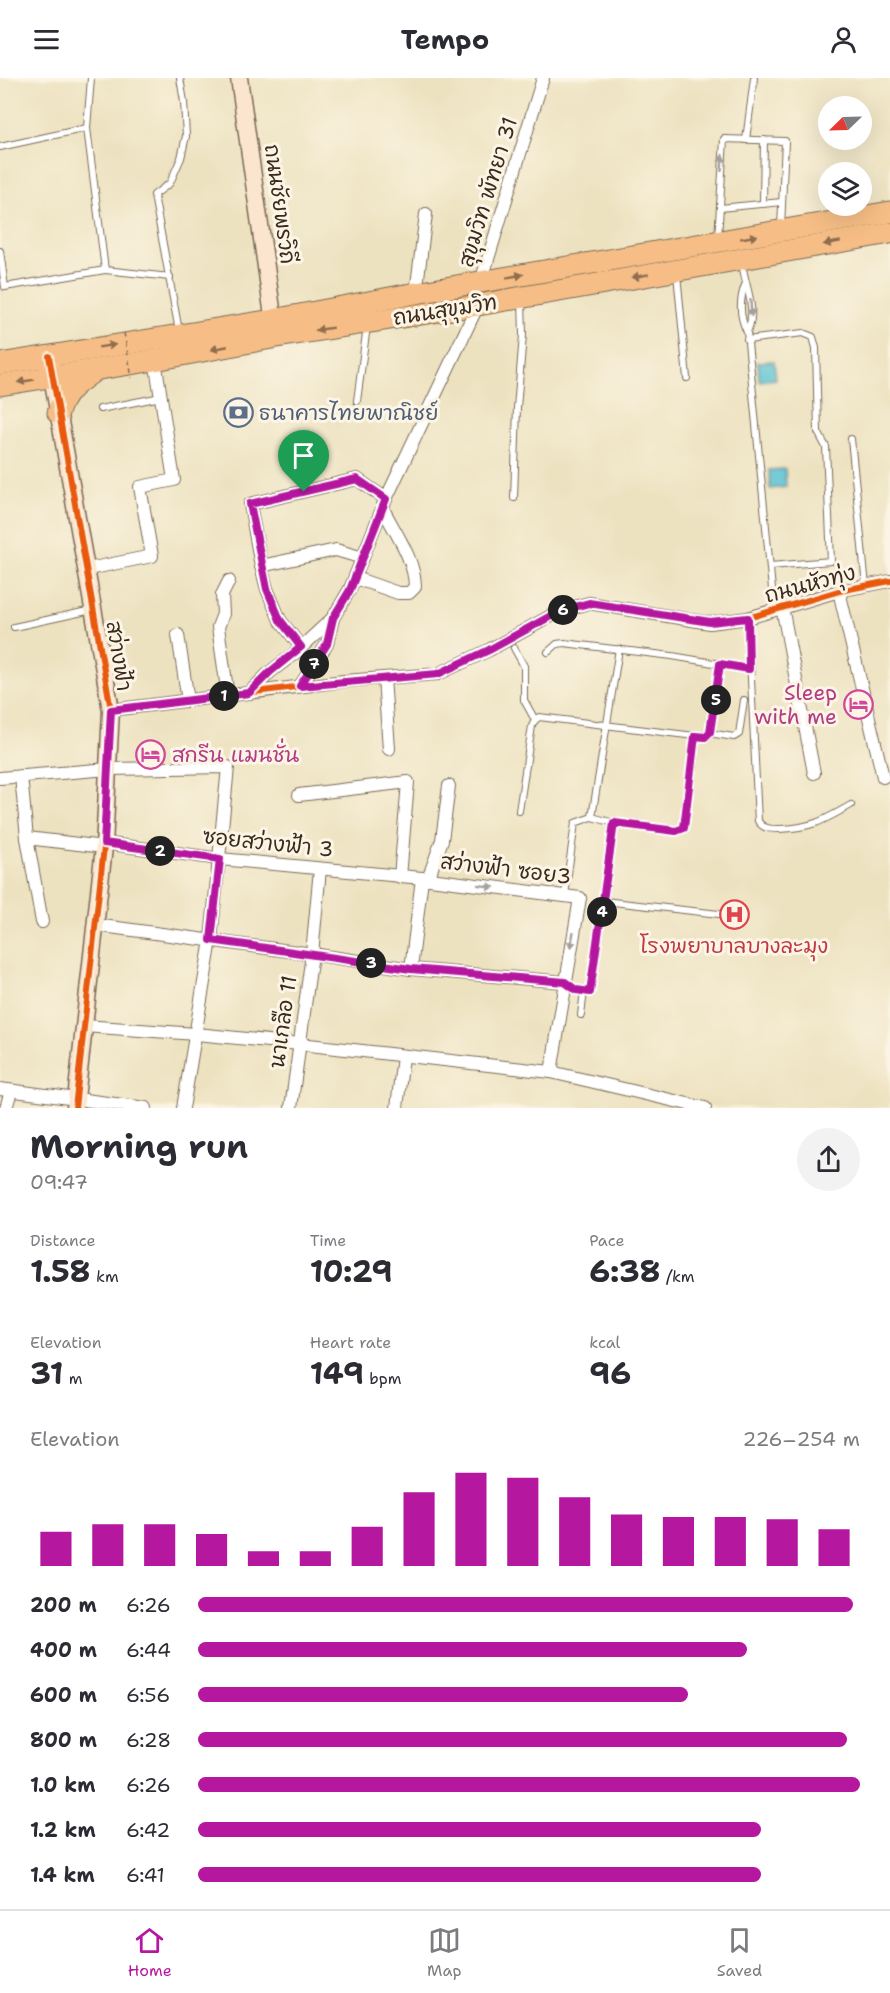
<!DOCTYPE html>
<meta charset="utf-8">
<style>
:root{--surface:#fff;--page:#f2f2f3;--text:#2b2b33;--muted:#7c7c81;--line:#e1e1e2;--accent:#b5179e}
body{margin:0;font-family:"Shantell Sans","Playpen Sans Thai",sans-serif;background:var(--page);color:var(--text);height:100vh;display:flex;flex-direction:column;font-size:22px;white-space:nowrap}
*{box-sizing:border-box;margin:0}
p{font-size:20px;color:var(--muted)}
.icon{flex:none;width:33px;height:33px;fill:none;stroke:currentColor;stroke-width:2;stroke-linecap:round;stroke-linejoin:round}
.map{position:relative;height:1030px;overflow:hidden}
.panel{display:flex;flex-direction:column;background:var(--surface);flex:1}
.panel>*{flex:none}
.needle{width:39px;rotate:247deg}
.controls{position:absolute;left:818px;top:18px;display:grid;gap:12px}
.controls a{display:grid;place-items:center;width:54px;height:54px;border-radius:50%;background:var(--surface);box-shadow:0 6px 24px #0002;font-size:30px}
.pin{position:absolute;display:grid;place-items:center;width:51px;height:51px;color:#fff;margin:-62px -26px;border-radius:50% 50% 50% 0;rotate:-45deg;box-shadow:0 0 6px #0007}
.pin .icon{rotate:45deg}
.km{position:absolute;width:30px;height:30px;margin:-15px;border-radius:50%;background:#222;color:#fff;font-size:16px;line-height:30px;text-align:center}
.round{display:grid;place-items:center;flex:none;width:63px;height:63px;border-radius:32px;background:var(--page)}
.head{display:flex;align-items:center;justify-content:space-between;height:102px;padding:0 30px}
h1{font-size:33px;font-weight:700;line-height:45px}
.figures{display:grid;grid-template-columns:repeat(3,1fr);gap:9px;height:102px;padding:6px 30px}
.figures div{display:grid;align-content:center}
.figures b{font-size:30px;font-weight:700}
.figures small{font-size:16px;font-weight:400}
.figures p{font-size:16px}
.chart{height:168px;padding:12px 30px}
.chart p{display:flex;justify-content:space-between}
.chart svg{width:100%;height:108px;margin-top:6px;stroke:var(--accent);stroke-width:6}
ul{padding:0 30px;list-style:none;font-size:20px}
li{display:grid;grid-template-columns:96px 72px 1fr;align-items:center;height:45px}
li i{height:15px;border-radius:8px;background:var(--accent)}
header{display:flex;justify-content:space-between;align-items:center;height:78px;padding:0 30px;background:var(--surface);font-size:27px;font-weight:700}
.tab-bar{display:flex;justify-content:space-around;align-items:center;height:84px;border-top:2px solid var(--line);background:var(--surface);font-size:16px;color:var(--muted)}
.tab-bar a{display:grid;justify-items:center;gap:3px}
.tab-bar .selected{color:var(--accent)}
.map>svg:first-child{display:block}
</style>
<header><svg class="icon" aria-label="menu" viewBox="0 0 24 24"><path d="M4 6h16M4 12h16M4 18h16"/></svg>Tempo<svg class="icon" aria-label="person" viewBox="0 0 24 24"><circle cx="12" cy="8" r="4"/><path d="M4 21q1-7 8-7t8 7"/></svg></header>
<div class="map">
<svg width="890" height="1030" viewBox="0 0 890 1030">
<rect width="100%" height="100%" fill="#fcf5e5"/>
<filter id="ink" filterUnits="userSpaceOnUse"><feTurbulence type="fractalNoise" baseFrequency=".0167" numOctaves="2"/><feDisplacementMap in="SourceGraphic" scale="12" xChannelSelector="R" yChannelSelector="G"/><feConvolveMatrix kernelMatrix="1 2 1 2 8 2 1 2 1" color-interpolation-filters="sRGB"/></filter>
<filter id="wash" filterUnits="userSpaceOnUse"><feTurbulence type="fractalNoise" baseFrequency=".008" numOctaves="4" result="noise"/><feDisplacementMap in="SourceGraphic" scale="24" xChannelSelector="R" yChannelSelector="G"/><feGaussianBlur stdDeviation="1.35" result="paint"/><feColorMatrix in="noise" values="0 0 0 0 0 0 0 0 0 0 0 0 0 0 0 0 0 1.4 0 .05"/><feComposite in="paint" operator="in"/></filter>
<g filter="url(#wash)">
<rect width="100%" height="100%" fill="#ede2c0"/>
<g fill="#57c1d2" stroke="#497678" stroke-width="1.5">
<polygon points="774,283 776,301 759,303 758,284"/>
<polygon points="785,391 786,409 770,411 769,392"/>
</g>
</g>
<g filter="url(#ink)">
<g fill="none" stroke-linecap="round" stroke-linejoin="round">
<defs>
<g id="lane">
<polyline points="746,62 754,0"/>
<polyline points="0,69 87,50"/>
<polyline points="763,126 764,62"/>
<polyline points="720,130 782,124"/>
<polyline points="718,161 724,61 785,63 781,149"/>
<polyline points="0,173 5,209 105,192 87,50 91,0"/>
<path d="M742 185C745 208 758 232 747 254"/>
<polyline points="105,192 170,199"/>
<polyline points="677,196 687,300"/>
<path d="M745 207C739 223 739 238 747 254L774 532"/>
<polyline points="179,253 154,117 170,105 181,80 186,58 184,24 180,0"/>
<polyline points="747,262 803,255 813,259 816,270 818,354 826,369 831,483 770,488"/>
<polyline points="357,323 367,248"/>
<polyline points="100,331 161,319"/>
<polyline points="851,361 866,508"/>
<polyline points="514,420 517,330 523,257 522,222"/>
<path d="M748 540 758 743C763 751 770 751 779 751 811 750 823 743 851 727"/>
<polyline points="14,549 92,532"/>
<polyline points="514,570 524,588 524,622 535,642"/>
<polyline points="548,574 557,566 564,565 672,578 749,591"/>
<polyline points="709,655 734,659 739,656 744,622"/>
<polyline points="519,733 532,648 535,642 539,639 695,658"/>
<polyline points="592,739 619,571"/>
<polyline points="565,817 575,745 592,739 614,745 676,753 684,750 695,658 704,659 710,654 721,586"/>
<polyline points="604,823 614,745"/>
<polyline points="566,905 576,912 590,914 604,823 719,836"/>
<polyline points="581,937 584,913"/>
</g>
<g id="street">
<polyline points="481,204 543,0"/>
<polyline points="416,215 426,136"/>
<polyline points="363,480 336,472 261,488 250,426 357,401 386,421"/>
<polyline points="261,488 267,511 280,542 301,569"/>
<polyline points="88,491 152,478 140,409 174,402 155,282"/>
<path d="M355 500 398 515H409L415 509C415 481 394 453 382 429"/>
<polyline points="839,513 883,699"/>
<polyline points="782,529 814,695"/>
<polyline points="178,557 188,623"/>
<polyline points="384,600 389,671"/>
<polyline points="300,608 327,566 333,540"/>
<polyline points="249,615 270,594 294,576 333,540 350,511 386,421 478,227"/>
<polyline points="228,618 218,549 223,536 222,517 229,503"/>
<polyline points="111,632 344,603 438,596 489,572 560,533 589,525 710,545 748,540 839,513 890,503"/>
<polyline points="21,698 27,760 42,844"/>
<polyline points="0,700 109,691 228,689 211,862 183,1030"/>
<polyline points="299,717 408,704 400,799"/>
<polyline points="27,760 104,769"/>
<polyline points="104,765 220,781 422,800 580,820 551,994"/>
<polyline points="428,801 442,762 449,708"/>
<polyline points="95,847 312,876 411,891 565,904"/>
<polyline points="411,891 422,800"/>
<polyline points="84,948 196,956 300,966 551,994 705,1030"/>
<polyline points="0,1011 146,1030"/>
<polyline points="6,1030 11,1013"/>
<polyline points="291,1030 312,876 320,791"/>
<polyline points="397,1030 403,978"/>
</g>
<g id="secondary">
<polyline points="239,0 275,252"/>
<polyline points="50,287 111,632 104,769 75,1030"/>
</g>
<g id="highway">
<polyline points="0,286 273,242 416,215 890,134"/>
<polyline points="0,307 155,282 277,259 478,227 890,155"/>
<path d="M58 335C64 314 76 306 93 294"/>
</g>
</defs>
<use href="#lane" stroke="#796a57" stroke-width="8"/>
<use href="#street" stroke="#796a57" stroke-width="14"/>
<use href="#secondary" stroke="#796a57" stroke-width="19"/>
<use href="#highway" stroke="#796a57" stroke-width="23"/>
<use href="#lane" stroke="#fff" stroke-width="6"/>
<use href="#street" stroke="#fff" stroke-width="12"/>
<use href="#secondary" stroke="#fbe5cf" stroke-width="16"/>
<use href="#highway" stroke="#f6be86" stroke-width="21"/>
<polyline stroke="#796a57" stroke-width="1.5" stroke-dasharray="4.5 4.5" stroke-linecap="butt" points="124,255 132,300"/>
<defs>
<g id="cycleway">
<polyline points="49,278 111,632 104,769 75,1030"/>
<polyline points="111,632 344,603 438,596 489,572 560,533 589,525 710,545 748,540 839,513 890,503"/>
</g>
</defs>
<use href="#cycleway" stroke="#fcf5e5" stroke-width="10"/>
<use href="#cycleway" stroke="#e8590c" stroke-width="6"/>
</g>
<defs><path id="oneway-solid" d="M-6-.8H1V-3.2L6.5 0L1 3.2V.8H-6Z" transform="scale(1.5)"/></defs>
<g fill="#a79f9a">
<use href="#oneway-solid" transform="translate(722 85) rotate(-86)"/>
<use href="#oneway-solid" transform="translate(751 230) rotate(86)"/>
<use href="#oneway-solid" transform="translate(486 808) rotate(7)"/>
<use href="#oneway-solid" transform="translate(572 862) rotate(100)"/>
</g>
<g fill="#8f6d4d">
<use href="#oneway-solid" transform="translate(749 159) rotate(-10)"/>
<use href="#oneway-solid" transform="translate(832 165) rotate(170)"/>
<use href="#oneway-solid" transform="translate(515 198) rotate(-10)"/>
<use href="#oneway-solid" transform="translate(640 198) rotate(170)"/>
<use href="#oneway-solid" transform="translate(324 251) rotate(171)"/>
<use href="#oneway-solid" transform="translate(107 268) rotate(-9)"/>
<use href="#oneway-solid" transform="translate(219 270) rotate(169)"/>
<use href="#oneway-solid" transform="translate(26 303) rotate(171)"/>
</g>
</g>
<g fill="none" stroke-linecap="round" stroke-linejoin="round" filter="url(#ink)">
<defs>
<polygon id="route" points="357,401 386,421 350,512 333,540 327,566 300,608 438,596 489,572 560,533 589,525 710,544 748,540 749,591 720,586 710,654 705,659 695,658 684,750 676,753 614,745 590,914 576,912 565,904 411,891 211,862 220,781 104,765 111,632 249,615 270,594 301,569 280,542 267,511 250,426"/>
</defs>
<use href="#route" stroke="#fff" stroke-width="12"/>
<use href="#route" stroke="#b5179e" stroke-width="8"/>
</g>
<defs>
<symbol id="bank-ring" viewBox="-11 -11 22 22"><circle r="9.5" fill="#fcf5e5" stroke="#5c6f8a" stroke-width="1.5"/><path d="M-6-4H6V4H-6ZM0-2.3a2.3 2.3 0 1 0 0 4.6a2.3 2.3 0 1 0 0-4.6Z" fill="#5c6f8a"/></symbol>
<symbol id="hotel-ring" viewBox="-11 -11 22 22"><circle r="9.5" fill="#fcf5e5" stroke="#d1479c" stroke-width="1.5"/><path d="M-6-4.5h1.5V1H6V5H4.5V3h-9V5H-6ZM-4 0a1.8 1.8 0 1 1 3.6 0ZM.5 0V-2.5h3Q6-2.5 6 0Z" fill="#d1479c"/></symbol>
<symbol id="hospital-ring" viewBox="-11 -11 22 22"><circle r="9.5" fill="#fcf5e5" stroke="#e0444e" stroke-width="1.5"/><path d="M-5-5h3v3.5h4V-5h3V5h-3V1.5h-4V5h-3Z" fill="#e0444e"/></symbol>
</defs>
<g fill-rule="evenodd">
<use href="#bank-ring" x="222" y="318" width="33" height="33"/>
<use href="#hotel-ring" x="842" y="610" width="33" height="33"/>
<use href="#hotel-ring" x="134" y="660" width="33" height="33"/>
<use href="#hospital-ring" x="718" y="820" width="33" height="33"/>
</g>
<g text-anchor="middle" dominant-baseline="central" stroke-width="6" stroke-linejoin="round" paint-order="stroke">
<g font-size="21" fill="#3b2a1e" stroke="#fcf5e5">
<text transform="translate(488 114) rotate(-73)">สุขุมวิท พัทยา 31</text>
<text transform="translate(280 126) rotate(82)">ถนนชัยพรวิถี</text>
<text transform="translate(445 232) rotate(-9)">ถนนสุขุมวิท</text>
<text transform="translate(810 506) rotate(-15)">ถนนหัวทุ่ง</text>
<text transform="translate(119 578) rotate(81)">สว่างฟ้า</text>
<text transform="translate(268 765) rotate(6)">ซอยสว่างฟ้า 3</text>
<text transform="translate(506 791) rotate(7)">สว่างฟ้า ซอย3</text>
<text transform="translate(283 944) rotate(-82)">นาเกลือ 11</text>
</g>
<g font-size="21" fill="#4e5e75" stroke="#fcf5e5" text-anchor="start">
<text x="259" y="335">ธนาคารไทยพาณิชย์</text>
</g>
<g font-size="21" fill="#b23c85" stroke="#fcf5e5" text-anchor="end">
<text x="837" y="615">Sleep<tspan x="837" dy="24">with me</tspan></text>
<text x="172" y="677" text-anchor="start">สกรีน แมนชั่น</text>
</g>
<g font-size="21" fill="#be3a42" stroke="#fcf5e5">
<text x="734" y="868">โรงพยาบาลบางละมุง</text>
</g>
</g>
</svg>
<div class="controls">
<a><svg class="needle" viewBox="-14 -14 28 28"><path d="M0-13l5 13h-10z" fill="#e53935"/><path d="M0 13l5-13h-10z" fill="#7c7c81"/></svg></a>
<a><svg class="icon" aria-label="layers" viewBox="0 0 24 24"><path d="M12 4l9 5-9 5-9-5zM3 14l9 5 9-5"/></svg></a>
</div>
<div class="pin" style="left:304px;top:414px;background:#1e9e55"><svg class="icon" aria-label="arrive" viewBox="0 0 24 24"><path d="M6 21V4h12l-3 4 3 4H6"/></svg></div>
<b class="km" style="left:224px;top:618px">1</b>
<b class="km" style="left:160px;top:773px">2</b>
<b class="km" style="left:371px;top:885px">3</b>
<b class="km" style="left:602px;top:834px">4</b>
<b class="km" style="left:716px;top:622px">5</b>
<b class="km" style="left:563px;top:532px">6</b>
<b class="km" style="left:314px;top:586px">7</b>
</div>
<section class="panel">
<div class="head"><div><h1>Morning run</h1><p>09:47</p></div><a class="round"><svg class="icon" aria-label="share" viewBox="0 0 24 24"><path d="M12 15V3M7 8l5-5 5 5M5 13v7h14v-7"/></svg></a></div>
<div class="figures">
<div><p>Distance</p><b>1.58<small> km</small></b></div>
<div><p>Time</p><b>10:29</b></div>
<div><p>Pace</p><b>6:38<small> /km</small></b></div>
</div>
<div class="figures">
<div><p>Elevation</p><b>31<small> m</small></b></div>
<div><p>Heart rate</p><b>149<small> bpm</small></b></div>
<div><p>kcal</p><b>96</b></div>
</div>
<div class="chart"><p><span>Elevation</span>226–254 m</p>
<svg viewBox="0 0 160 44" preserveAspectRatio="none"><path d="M5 44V30M15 44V27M25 44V27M35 44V31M45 44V38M55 44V38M65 44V28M75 44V14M85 44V6M95 44V8M105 44V16M115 44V23M125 44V24M135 44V24M145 44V25M155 44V29"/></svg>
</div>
<ul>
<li><b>200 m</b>6:26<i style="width:99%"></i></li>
<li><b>400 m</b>6:44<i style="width:83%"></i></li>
<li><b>600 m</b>6:56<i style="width:74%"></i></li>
<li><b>800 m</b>6:28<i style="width:98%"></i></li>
<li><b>1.0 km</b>6:26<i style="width:100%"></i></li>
<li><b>1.2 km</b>6:42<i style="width:85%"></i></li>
<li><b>1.4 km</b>6:41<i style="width:85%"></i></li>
</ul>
</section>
<nav class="tab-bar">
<a class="selected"><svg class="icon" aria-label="home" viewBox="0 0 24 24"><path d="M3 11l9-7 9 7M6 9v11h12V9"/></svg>Home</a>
<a><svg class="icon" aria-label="map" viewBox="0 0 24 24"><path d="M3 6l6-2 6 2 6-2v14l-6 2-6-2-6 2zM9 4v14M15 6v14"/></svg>Map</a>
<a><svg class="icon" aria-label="saved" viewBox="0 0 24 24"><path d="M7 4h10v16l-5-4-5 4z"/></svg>Saved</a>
</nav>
